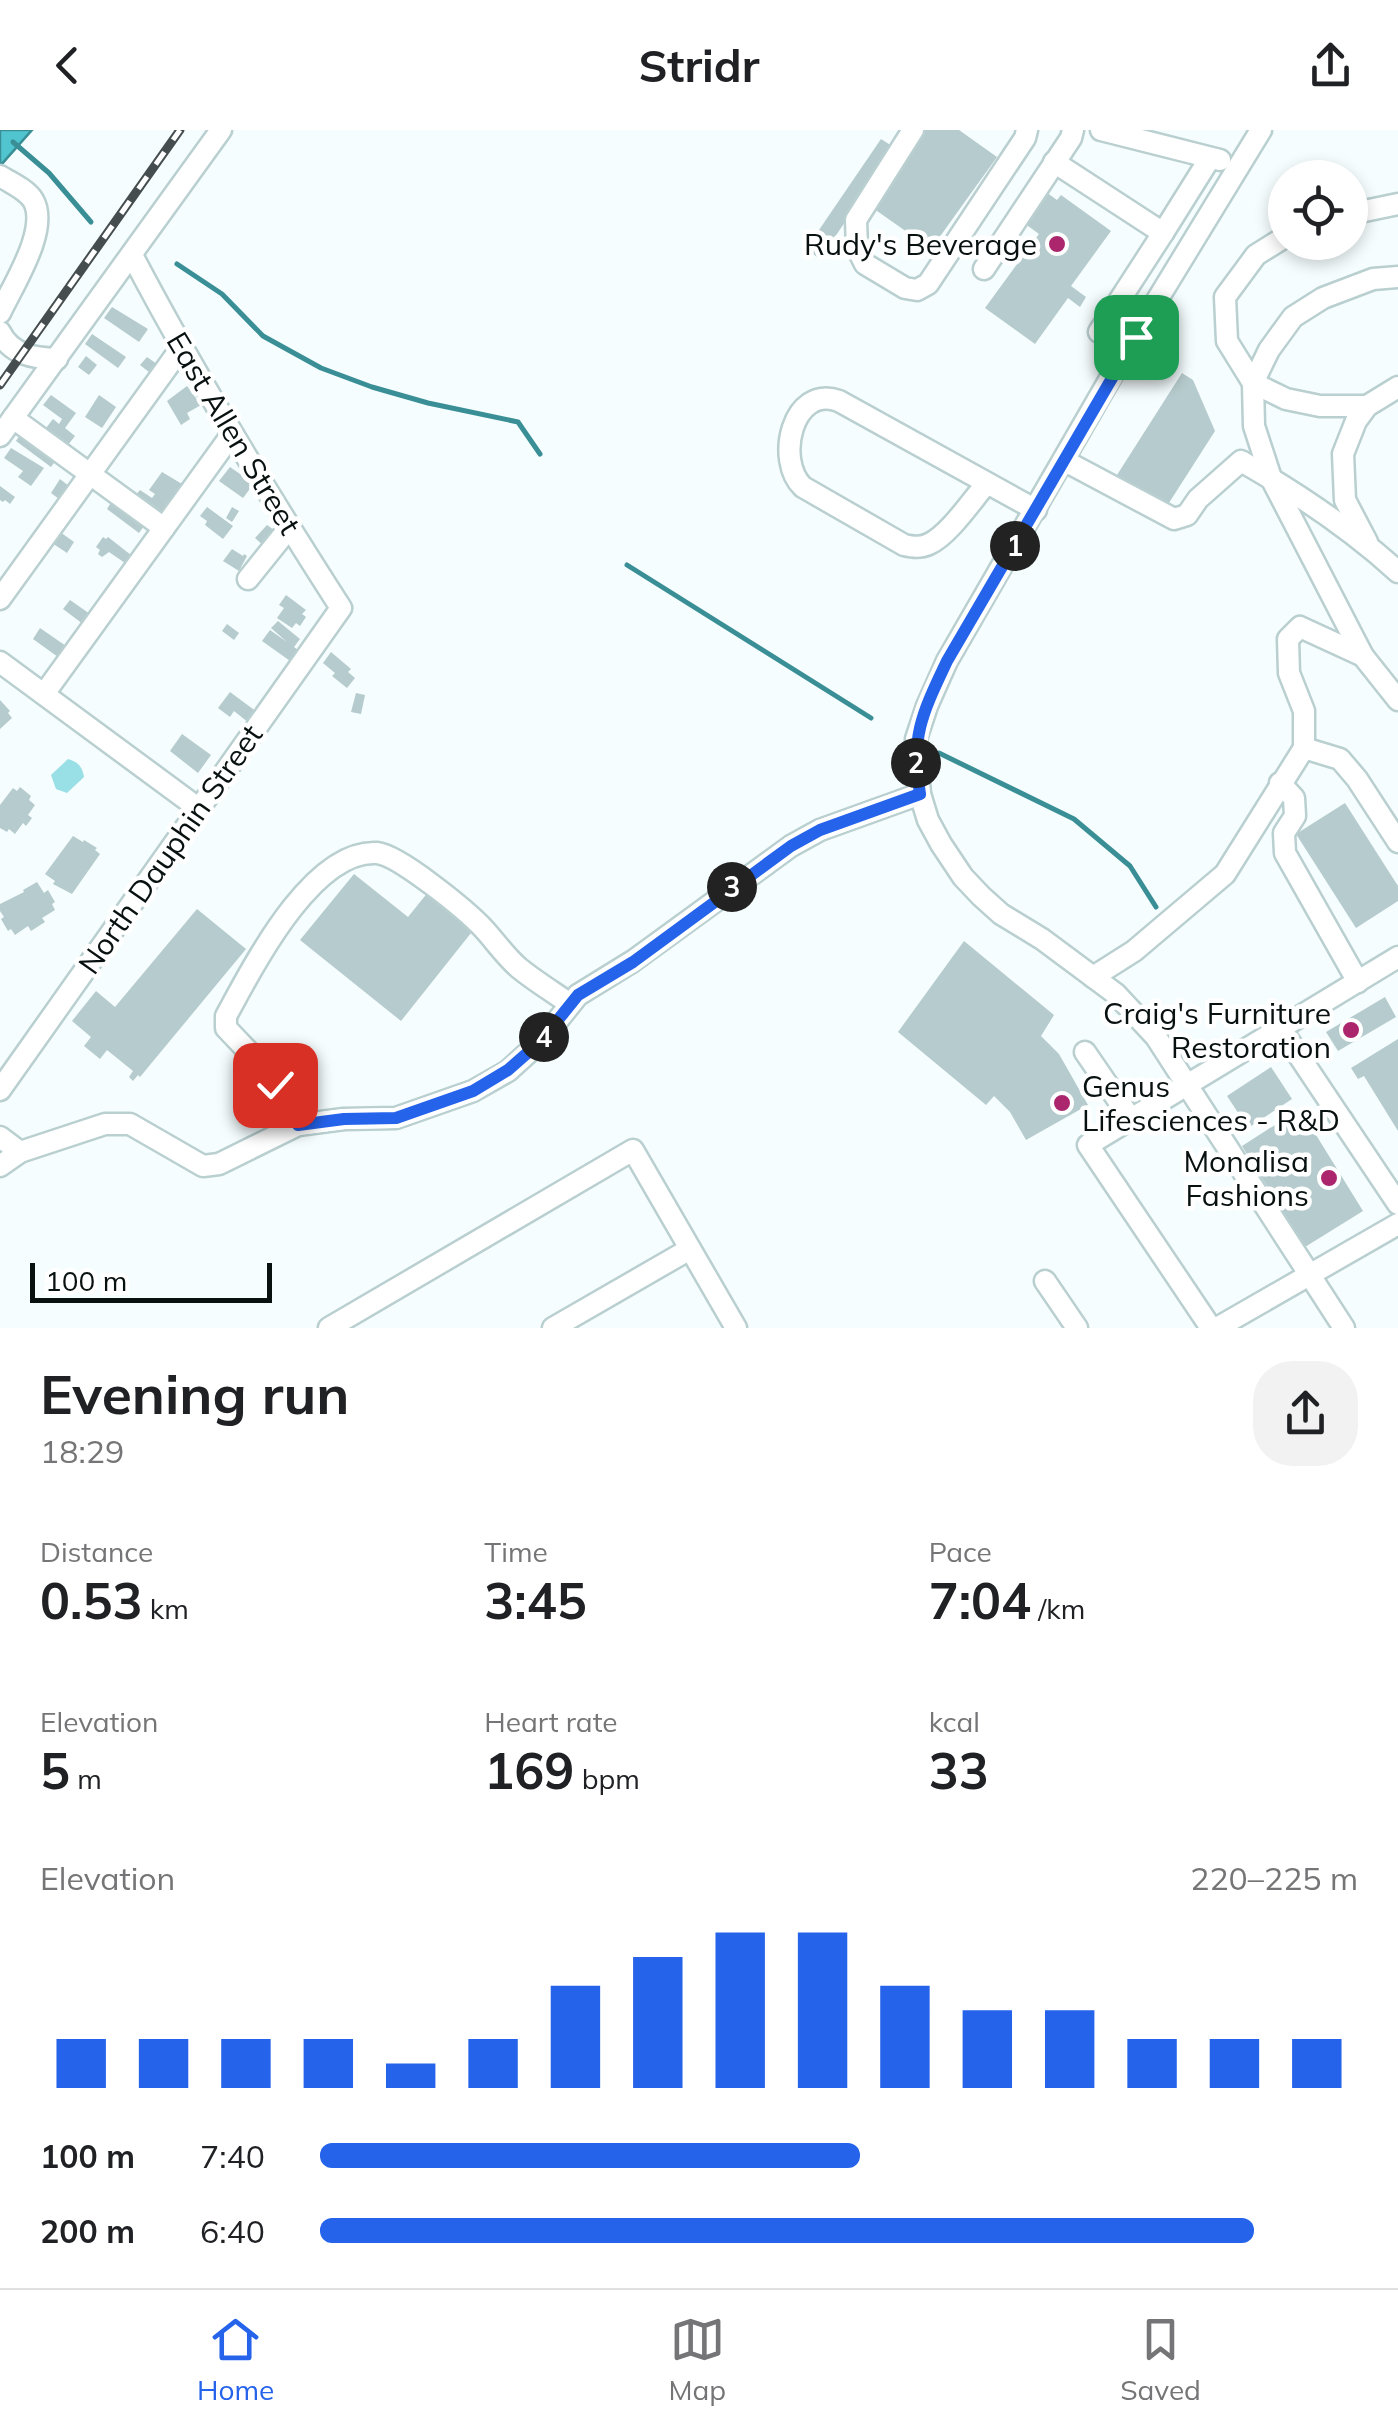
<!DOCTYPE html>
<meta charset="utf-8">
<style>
:root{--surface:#fff;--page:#f2f2f2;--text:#202124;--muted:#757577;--line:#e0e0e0;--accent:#2563eb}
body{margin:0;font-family:Mulish,sans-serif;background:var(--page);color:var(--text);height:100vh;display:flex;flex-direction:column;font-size:38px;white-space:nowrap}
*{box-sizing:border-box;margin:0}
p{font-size:32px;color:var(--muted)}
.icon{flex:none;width:55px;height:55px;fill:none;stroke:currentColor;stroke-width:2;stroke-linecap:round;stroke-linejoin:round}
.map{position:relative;height:1198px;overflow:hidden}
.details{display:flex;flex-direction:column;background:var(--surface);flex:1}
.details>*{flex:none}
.fabs{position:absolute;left:1268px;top:30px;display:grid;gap:20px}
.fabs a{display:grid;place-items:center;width:100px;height:100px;border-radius:50%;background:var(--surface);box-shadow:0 5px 15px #0003;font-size:50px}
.scale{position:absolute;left:30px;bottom:25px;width:242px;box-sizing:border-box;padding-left:10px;border:5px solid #081010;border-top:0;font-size:28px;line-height:35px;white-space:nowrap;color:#081010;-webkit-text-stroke:8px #fff;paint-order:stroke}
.pin{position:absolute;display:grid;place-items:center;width:85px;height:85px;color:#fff;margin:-42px;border-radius:20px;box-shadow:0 5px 15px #0006}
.km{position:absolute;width:50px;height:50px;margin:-25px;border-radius:50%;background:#222;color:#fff;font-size:28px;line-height:50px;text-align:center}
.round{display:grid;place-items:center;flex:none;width:105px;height:105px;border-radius:40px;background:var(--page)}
.summary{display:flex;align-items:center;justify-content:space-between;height:170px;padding:0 40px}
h1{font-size:55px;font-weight:700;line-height:75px}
.figures{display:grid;grid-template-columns:repeat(3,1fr);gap:15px;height:170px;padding:10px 40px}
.figures div{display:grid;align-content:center}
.figures b{font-size:50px;font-weight:700}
.figures small{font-size:28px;font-weight:400}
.figures p{font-size:28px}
.chart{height:280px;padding:20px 40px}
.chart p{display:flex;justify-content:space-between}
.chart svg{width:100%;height:180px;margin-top:10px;stroke:var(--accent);stroke-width:6}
ul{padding:0 40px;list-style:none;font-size:32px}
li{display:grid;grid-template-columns:160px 120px 1fr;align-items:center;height:75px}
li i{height:25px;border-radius:12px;background:var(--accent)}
header{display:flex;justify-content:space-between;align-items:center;height:130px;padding:0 40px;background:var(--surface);font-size:45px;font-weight:700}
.dock{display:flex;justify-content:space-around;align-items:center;height:140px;border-top:2px solid var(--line);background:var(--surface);font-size:28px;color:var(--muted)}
.dock a{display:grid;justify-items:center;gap:5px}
.dock .current{color:var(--accent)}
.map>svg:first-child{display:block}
</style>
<header><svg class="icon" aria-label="back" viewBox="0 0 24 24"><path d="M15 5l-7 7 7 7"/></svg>Stridr<svg class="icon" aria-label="share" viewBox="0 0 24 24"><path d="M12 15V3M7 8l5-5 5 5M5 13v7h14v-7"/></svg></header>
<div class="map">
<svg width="1398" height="1198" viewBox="0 0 1398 1198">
<rect width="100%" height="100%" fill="#f5fdfe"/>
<path fill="#98dfe6" d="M68 629C78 632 82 636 84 647L67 663 56 659 51 645Z"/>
<polygon fill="#50c5cf" stroke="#3a8f96" stroke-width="2.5" points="0,0 32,0 0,36"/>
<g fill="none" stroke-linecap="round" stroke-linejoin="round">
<g stroke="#3a8f96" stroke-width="5">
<polyline points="13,12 49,43 91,92"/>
<polyline points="177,134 222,164 263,206 321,238 372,257 428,273 518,292 540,324"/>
<polyline points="627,435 871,588"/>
<polyline points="939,623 1074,689 1130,736 1156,777"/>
</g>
</g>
<g fill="#b6cbcd">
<polygon points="923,0 959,0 997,27 931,119 870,76"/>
<polygon points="881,9 895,18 820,129 806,119"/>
<polygon points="1046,62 1057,70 1061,65 1111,101 1071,156 1086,167 1080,177 1068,168 1035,214 985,178 1039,104 1024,93"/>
<polygon points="112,177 148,199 139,212 104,188"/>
<polygon points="92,204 126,227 118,238 85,214"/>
<polygon points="86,226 97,235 89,245 78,237"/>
<polygon points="147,227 161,237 154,246 140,235"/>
<polygon points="1182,243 1193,250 1215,301 1167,376 1117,345"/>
<polygon points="187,256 201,275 187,283 190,289 181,295 167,271"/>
<polygon points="51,265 76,283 65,298 75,306 64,320 42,303 53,289 59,294 62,289 43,275"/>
<polygon points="99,265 116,277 102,298 85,287"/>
<polygon points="22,302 59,326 51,337 16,311"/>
<polygon points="11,318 44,338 31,356 18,347 23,341 4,328"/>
<polygon points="230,337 250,351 248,353 252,356 243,368 219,351"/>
<polygon points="162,342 182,354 169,372 173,375 162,391 135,366 140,360 152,368 155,364 149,360"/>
<polygon points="60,349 74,360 63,376 57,372 59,369 51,363"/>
<polygon points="0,356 15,367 10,374 5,370 3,372 0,370"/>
<polygon points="112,371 146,393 139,403 107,379"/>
<polygon points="207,377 233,396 223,409 205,395 207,391 200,386"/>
<polygon points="232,377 239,381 232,392 226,388"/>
<polygon points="267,395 278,403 265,417 255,408"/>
<polygon points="60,402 74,412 67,423 52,413"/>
<polygon points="103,407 106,409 108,407 131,425 125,433 109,422 102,427 98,424 100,420 96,417"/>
<polygon points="232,419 243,426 244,424 247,426 239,441 223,431"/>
<polygon points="286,465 306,480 302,484 306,487 300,496 296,493 292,498 277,488 284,478 279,475"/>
<polygon points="70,470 90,484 83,494 63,479"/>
<polygon points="278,491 300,509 294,517 301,522 293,533 262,511 270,500 287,512 271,498"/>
<polygon points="227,494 239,503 234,510 222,501"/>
<polygon points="40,498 66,516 58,527 33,509"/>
<polygon points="331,522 351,539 348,542 355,548 347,558 332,546 335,543 323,533"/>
<polygon points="230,562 257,582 249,593 234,581 230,587 218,578"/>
<polygon points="356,563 365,565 361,584 351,582"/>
<polygon points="0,570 10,581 8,583 12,588 0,599"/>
<polygon points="182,604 211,625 198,643 170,621"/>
<polygon points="20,657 31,666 29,670 35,675 28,685 32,688 26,696 23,693 15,704 9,699 7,702 0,698 0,675 13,658 17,661"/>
<polygon points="1345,673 1398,756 1398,771 1356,798 1296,704"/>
<polygon points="73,706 83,712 84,710 97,718 95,720 100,724 72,764 53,754 55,751 45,744"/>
<polygon points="354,744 408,787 429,761 475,798 401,891 300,810"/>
<polygon points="37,752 44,763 48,760 55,772 52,774 55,780 42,788 45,792 31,801 28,796 15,805 11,799 8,801 1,789 4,787 0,781 0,774 24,762 23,760"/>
<polygon points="197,779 246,819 140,947 138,945 133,951 129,947 133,941 107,920 100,929 84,916 91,907 72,891 96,861 115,877"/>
<polygon points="964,811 1054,885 1041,906 1059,924 1088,975 1026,1010 1010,982 994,966 986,975 898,902"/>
<polygon points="1385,867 1396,887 1338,921 1326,902"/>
<polygon points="1398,909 1398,1001 1364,946 1358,949 1351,938"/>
<polygon points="1271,937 1292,969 1248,998 1227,966"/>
<polygon points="1300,979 1363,1081 1305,1117 1242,1016"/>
</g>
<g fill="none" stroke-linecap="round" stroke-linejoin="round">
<defs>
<g id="minor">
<polyline points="913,0 856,90 857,118 865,134 905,158 917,160 928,154 1025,8 1027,0"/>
<polyline points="1101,0 1220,30"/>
<polyline points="1261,0 1126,221 947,531 927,576 916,609 916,620 920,664 928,690 941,714 963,747 981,766 1001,784 1042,809 1116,864 1156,907 1344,1198"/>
<polyline points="1054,32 1163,103 1210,28"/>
<path d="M0 46C11 53 26 59 33 70 50 99 13 155 0 183"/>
<polyline points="1350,84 1398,74"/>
<polyline points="1285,107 1256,125 1225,167 1227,211 1253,253 1286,269 1320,276 1367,276"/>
<polyline points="984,139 1071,8 1073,0"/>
<polyline points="1398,147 1373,149 1323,168 1293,187 1269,220 1253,253 1254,296 1271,348 1363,526 1398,570"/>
<path d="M0 202C11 225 34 228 57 229"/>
<polyline points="1099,202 1163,103"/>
<polyline points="13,288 164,398"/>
<polyline points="0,306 221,0"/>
<path d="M1065 331 1174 389 1187 385 1198 369 1241 331C1297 363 1351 399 1398 442"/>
<path d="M987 353C972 370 949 405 929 414 920 418 913 417 904 415L803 357C775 331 792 254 839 271L1036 380"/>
<polyline points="1367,412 1345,370 1343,324 1356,291 1367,276 1398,257"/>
<polyline points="248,449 289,398"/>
<polyline points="0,469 181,218"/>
<polyline points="0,532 198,678"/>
<polyline points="44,564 232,304"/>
<polyline points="1304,618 1340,629 1357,649 1398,712"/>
<polyline points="1280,653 1294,668 1295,686 1284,703 1285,723 1358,852"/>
<polyline points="1093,847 1134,821 1225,744 1304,618 1304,581 1289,543 1288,509 1300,497 1363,526"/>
<polyline points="1281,899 1398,1074"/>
<polyline points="1085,922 1131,989"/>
<path d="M0 960 341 478C267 363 196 247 132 125"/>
<path d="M298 995 265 939 226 898V886C253 837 312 719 377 723 399 725 467 781 483 798 495 811 506 827 519 838 535 851 553 862 570 874"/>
<polyline points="0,1007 20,1022"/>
<polyline points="0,1036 20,1022 105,994 130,994 203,1036 219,1034 298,995 344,989 396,988 473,961 508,941 541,911 578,865 633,831 791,716 820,700 920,664"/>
<polyline points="1045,1151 1077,1198"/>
<polyline points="329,1198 633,1020 736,1198"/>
<polyline points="553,1198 690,1119"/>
<polyline points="1211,1198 1088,1015 1398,827"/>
<polyline points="1217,1198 1398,1094"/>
</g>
</defs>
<use href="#minor" stroke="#b9cfd0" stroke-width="25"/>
<use href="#minor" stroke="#fff" stroke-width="20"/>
<defs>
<polyline id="rail" points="0,255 180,0"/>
</defs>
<use href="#rail" stroke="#454d4e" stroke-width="9"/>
<use href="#rail" stroke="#fff" stroke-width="5" stroke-dasharray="15" stroke-linecap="butt"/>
</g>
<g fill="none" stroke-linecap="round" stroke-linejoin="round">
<defs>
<path id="route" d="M275 955 298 995 344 989 396 988 473 961 508 940 541 911 578 865 633 832 791 716 820 700 920 664C910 606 923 582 947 531L1136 207"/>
</defs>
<use href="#route" stroke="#fff" stroke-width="20"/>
<use href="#route" stroke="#2563eb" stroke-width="12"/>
</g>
<g fill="#ac266e" stroke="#fff" stroke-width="4">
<circle cx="1057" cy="114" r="10"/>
<circle cx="1351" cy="900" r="10"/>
<circle cx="1062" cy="973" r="10"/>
<circle cx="1329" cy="1048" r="10"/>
</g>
<g text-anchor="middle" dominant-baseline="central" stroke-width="9" stroke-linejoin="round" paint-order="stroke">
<g font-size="30" fill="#081010" stroke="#fff" text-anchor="end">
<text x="1037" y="114">Rudy's Beverage</text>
<text x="1331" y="883">Craig's Furniture<tspan x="1331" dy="34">Restoration</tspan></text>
<text x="1082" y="956" text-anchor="start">Genus<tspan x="1082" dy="34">Lifesciences - R&amp;D</tspan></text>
<text x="1309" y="1031">Monalisa<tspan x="1309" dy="34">Fashions</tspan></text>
</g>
<g font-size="30" fill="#081010" stroke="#fff">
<text transform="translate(234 303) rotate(59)">East Allen Street</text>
<text transform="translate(170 719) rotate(-55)">North Dauphin Street</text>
</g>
</g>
</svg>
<div class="fabs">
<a><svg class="icon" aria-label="locate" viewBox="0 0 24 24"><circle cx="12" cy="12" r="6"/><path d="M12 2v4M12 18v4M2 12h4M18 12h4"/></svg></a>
</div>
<div class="scale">100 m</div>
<div class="pin" style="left:1136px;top:207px;background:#1e9e55"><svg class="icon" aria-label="arrive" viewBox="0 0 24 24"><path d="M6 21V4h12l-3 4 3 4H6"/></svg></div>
<div class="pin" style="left:275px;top:955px;background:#d93025"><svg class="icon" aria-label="check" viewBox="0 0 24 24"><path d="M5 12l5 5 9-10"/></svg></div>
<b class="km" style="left:1015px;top:416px">1</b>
<b class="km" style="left:916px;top:633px">2</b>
<b class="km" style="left:732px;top:757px">3</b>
<b class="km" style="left:544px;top:907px">4</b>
</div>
<section class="details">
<div class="summary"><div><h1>Evening run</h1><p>18:29</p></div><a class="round"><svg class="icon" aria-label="share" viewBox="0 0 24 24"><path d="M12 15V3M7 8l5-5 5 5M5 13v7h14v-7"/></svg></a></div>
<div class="figures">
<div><p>Distance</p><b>0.53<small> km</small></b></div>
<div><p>Time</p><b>3:45</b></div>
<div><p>Pace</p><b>7:04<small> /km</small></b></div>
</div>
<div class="figures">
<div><p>Elevation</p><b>5<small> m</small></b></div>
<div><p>Heart rate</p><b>169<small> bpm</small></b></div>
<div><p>kcal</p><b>33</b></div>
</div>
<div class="chart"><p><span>Elevation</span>220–225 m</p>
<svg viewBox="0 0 160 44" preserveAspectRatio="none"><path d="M5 44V32M15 44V32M25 44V32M35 44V32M45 44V38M55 44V32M65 44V19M75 44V12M85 44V6M95 44V6M105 44V19M115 44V25M125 44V25M135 44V32M145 44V32M155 44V32"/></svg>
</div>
<ul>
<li><b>100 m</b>7:40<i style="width:52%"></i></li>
<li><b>200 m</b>6:40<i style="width:90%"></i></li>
</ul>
</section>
<nav class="dock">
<a class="current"><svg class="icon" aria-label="home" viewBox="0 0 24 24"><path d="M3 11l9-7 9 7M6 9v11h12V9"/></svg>Home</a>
<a><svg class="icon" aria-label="map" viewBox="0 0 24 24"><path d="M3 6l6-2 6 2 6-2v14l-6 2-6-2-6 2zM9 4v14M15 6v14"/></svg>Map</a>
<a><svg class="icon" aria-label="saved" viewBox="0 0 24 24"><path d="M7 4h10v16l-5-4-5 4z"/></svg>Saved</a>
</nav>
